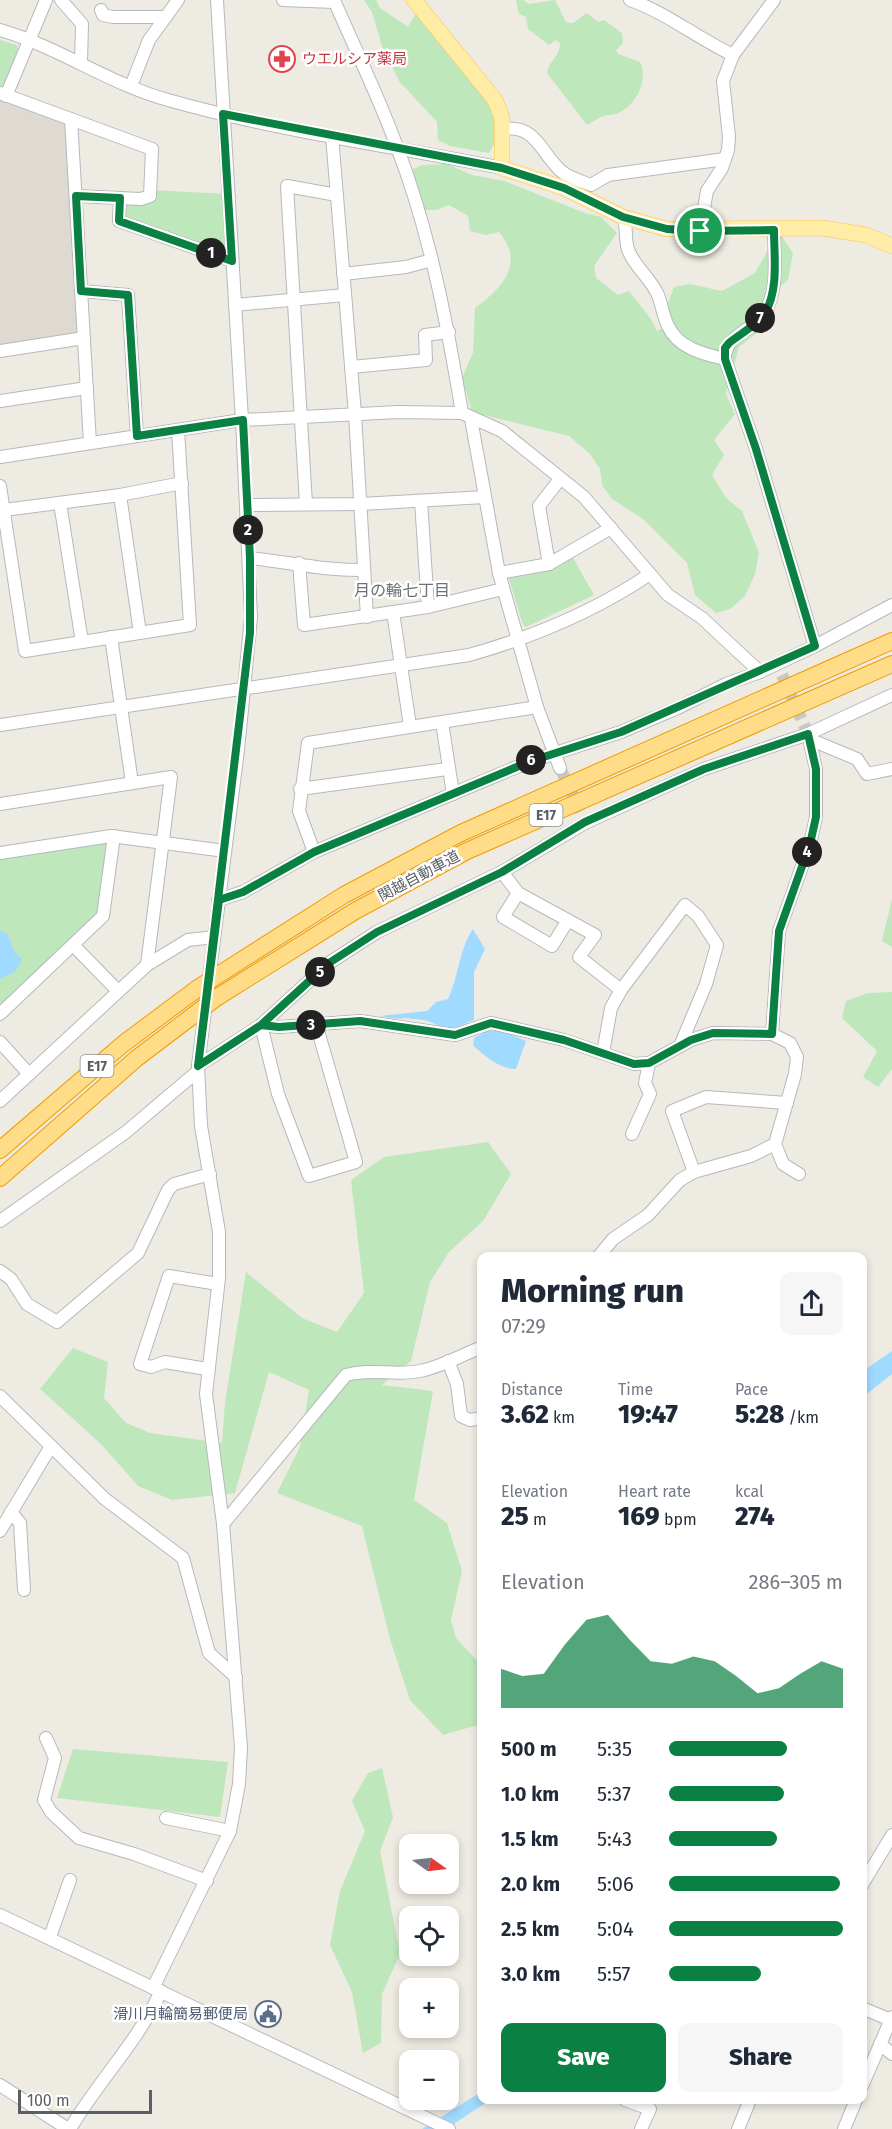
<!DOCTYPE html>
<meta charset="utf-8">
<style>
:root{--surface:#fff;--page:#f6f6f7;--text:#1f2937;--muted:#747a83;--accent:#0b8043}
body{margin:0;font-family:"Fira Sans","Noto Sans JP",sans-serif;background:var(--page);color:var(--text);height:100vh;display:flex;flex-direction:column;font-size:22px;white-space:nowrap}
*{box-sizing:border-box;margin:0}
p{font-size:20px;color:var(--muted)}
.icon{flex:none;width:33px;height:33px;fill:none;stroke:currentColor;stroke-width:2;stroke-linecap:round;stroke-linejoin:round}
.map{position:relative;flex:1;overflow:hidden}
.drawer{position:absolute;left:477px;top:1252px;width:390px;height:852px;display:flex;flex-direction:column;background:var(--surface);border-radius:12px;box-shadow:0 3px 9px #0003}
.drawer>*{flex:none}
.needle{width:39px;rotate:104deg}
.buttons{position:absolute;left:399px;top:1834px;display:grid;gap:12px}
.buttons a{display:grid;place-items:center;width:60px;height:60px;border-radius:12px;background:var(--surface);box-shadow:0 3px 9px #0003;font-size:30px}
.scale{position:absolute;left:18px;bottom:15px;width:134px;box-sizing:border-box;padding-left:6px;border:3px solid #5a5f64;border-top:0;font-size:16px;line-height:21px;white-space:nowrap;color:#5a5f64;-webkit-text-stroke:4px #fff;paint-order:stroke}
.pin{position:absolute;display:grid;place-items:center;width:51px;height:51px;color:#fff;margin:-26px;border:3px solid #fff;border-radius:50%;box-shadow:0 2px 6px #0007}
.km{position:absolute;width:30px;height:30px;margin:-15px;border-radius:50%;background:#222;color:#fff;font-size:16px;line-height:30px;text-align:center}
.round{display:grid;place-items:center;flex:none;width:63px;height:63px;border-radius:12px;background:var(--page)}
.head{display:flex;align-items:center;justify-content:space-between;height:102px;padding:0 24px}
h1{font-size:33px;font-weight:800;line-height:45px}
.figures{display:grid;grid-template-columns:repeat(3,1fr);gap:9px;height:102px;padding:6px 24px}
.figures div{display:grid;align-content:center}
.figures b{font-size:26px;font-weight:800}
.figures small{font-size:16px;font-weight:400}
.figures p{font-size:16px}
.chart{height:168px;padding:12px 24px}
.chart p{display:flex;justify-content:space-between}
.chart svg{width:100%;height:108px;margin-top:6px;fill:var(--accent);opacity:.7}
.cta{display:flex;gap:12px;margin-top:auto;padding:12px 24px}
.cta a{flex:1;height:69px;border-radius:12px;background:var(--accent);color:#fff;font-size:24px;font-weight:800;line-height:69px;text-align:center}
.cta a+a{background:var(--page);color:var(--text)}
ul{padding:0 24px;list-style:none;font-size:20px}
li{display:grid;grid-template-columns:96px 72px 1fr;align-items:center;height:45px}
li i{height:15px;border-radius:8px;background:var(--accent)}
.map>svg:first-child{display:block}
</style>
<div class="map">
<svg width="892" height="2129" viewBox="0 0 892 2129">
<rect width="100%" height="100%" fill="#eeebe2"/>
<polygon fill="#dedad1" points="0,93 71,119 84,338 0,351"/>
<g fill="#bee8bc">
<path d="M364 0H376L380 8 408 27 415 15H420C442 43 486 89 496 123 500 133 494 145 489 153L450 146 438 140 437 122 399 81 382 46 372 12Z"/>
<path d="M516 0H523L529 4 555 0 566 22 573 23 587 13 598 22 604 20 622 33 623 43 616 50 618 54 640 62C648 78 638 102 622 111 615 116 606 114 599 118 595 120 591 123 587 125L547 73C549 60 560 57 560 43L556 40 549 45 528 29 526 17 519 14Z"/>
<polygon points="0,40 17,45 18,49 5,88 0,89"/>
<path d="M447 164 472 175 504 181 585 213 601 217 617 233 594 266 596 278 618 295 629 291 651 319 657 331 672 323 668 303 674 287 690 284 722 291 755 273 769 248 781 235 793 253 788 280 779 288 766 326 739 347 726 394 735 414 714 440 724 455 712 475 726 498 742 511 759 553 755 574 745 596 730 609 716 613 695 595 687 563 643 519 612 499 602 485 600 469 590 454 569 436 472 412 462 378 473 353 475 308C501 289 526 264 499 232L486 235 470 231 468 216 449 205 437 210H423L409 171 423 165Z"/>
<polygon points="150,190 228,194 232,261 119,221 120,198 141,199"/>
<polygon points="572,556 594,595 526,627 523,625 509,579 512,576 552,569"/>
<polygon points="111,836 103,916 0,1014 0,853"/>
<polygon points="892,899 892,947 882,941"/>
<polygon points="892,992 892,1069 878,1087 863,1077 877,1051 842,1018 846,1001 868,993"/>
<polygon points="488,1142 511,1174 483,1221 449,1252 430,1282 411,1361 382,1385 433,1391 414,1500 447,1523 462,1571 451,1620 456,1638 481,1665 481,1724 443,1735 410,1700 390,1639 362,1526 277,1493 300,1447 309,1390 269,1372 235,1493 172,1500 138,1486 101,1444 40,1389 73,1348 108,1362 104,1398 126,1423 150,1433 222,1443 225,1402 246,1272 302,1318 337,1332 364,1293 351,1180 384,1157"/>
<polygon points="73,1749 228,1762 220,1817 57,1798"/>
<polygon points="382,1768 393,1817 380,1851 400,1954 382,1994 381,2043 363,2053 352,1992 330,1945 340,1891 365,1831 352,1801 368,1773"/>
</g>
<g fill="#a1daff">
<path d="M473 929 485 949 474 972V1020L447 1031C421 1012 409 1023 380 1016L427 1011 436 1002 448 999C459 976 459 949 473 929Z"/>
<polygon points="0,930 8,935 13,949 22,960 15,972 0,979"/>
<path d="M487 1031H502L526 1041 516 1069C500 1069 484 1056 473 1045L474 1038Z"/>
<polygon points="892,1351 892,1374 863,1397 863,1371"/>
<polygon points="481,2092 482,2100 490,2100 446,2129 422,2129"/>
</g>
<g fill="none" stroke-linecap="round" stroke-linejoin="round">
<g stroke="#c9c8c2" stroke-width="12" stroke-dasharray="12 6" stroke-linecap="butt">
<polyline points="782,675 808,734"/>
<polyline points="560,768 582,814"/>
</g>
<defs>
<g id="minor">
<polyline points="61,0 82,24 81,62"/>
<polyline points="283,0 334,2"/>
<path d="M334 0C355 49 379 97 397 147 430 233 447 323 462 413L502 431 584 497 668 595 702 618 760 672"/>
<path d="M630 0C667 13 697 38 733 55"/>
<polyline points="101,10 103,15 113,17 166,17"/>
<path d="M0 30C59 47 109 84 168 100 277 131 391 146 502 168"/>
<polyline points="131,86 149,40 178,0"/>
<polyline points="0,93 152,149 150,196 141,199 76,196"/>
<polyline points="6,96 46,0"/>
<polyline points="71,119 90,443"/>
<path d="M503 129C537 125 539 151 561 171 569 178 581 181 591 185L608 175 725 159"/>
<polyline points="332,136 355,414 367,617"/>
<polyline points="120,198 119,221 232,261"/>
<path d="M623 217C628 230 624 241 629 252 636 268 651 279 658 295 662 305 663 316 668 326 678 348 703 354 725 359"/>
<path d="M774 230C774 256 779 288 765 312 754 331 724 335 725 359L756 449 815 646"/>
<polyline points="700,231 707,191 722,168 728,150 729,137 723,81 733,55 774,0"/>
<polyline points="343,274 406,267 432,260"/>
<polyline points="81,291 128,295 137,436"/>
<polyline points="235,305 345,295"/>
<polyline points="0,351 84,338"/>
<polyline points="351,367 426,360 425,335 449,332"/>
<polyline points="0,401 87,388"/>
<polyline points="471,419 499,573 537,707 560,768"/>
<polyline points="0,457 242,420 398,412 462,413"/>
<polyline points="0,486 25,651 190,625 178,430"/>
<polyline points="120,495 140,633"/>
<polyline points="421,501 428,607"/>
<polyline points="60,503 82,642"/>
<polyline points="306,504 287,186 337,195"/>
<polyline points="247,505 361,504 485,497"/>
<polyline points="4,510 120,495 182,483"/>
<path d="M250 558C289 562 325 571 364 570"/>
<polyline points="299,563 304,625 428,607 503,589"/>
<polyline points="549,564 539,506 560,479"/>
<polyline points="499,573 549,564 611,528"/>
<polyline points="393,612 410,726"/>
<polyline points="111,637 132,783"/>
<polyline points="442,722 453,794"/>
<path d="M0 725 469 655C533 637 594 612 650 574"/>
<polyline points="809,739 857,759 867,774 892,769"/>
<polyline points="300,789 447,769"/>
<polyline points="0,804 171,777 147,965"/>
<polyline points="314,852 299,811 308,743 537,707"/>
<polyline points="0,853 111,836 225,851"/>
<polyline points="502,872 518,893 595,935 579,957 621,990"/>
<polyline points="518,893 503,917 552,946 568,920"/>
<polyline points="218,900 243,892 314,852 531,761 621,732 680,707 726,684 760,672 815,646 892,605"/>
<polyline points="73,945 118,991"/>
<polyline points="0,1014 103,916 114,836"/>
<polyline points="261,1025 279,1027 360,1021 455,1035 491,1023 564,1040 634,1064 649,1063 691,1040 713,1033 772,1034 790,1043 797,1057 795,1074 775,1144 783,1164 799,1174"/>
<polyline points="261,1025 278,1094 309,1176 356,1162 316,1024"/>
<polyline points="772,1034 779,931 810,844 816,817 816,769 808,734"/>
<polyline points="0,1042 29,1074"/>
<polyline points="603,1053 611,1008 621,990 685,905 698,916 717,945 706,984 680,1046"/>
<polyline points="198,1066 261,1025 329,963 377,932 502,872 585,823 704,769 808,734 892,695"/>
<polyline points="0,1101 147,965 188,940 214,937"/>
<polyline points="632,1134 650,1094 645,1083 649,1063"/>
<polyline points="694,1172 672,1111 706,1097 787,1103"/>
<polyline points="0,1221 126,1132 198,1071"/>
<polyline points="598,1257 613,1239 648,1215 680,1180 694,1172 751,1156 775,1144"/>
<polyline points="0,1271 11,1279 27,1304 57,1322 138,1253 168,1190 174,1184 210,1174"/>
<polyline points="448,1361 457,1384 461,1416 470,1420 482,1418"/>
<polyline points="207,1369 165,1362 151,1367 140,1364 169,1276 218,1284"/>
<polyline points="0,1396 105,1499 183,1558 209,1653 236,1677"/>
<polyline points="11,1512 20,1523 24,1590"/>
<path d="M223 1524 346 1375C372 1368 395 1376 420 1371 441 1367 462 1355 482 1347"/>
<polyline points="0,1531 51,1446"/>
<polyline points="46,1738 55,1758 44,1800 51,1812 79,1838 134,1854 207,1881"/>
<polyline points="166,1818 230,1831"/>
<polyline points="862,1885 892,1835"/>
<polyline points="0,1915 449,2129"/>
<polyline points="50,1937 70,1880"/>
<polyline points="153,1988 230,1831 239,1784 241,1747 223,1524 206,1394 219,1278 219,1232 201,1126 198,1066 238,750 251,617 242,420 217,0"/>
<polyline points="862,2008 891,2020"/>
<polyline points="880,2044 892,2054"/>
<polyline points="0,2085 68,2129"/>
<polyline points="862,2086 892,2017"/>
<polyline points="625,2100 650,2109 641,2129"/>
<path d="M70 2129C98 2081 138 2042 161 1991"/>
<polyline points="738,2129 750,2100"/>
<polyline points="844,2129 856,2100"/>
</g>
<polyline id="major" points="414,0 495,100 502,118 502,168 564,188 623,217 667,229 823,228 866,235 892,246"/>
<g id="highway">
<polyline points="218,975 344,895 461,833 892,641"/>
<polyline points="216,998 355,911 467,851 892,664"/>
<polyline points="0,1150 123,1044 198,988"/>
<polyline points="0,1178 137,1058 195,1014"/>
</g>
</defs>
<use href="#minor" stroke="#b5b9bd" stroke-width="14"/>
<use href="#major" stroke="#fbc44e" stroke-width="16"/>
<use href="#highway" stroke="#f09c00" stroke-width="18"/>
<use href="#minor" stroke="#fff" stroke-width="12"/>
<use href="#major" stroke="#ffeda6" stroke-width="15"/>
<use href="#highway" stroke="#ffdc88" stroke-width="16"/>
<defs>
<g id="highway-bridge">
<polyline points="198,988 218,975"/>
<polyline points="195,1014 216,998"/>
</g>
</defs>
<use href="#highway-bridge" stroke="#f09c00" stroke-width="18" stroke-linecap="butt"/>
<use href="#highway-bridge" stroke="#ffdc88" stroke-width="16"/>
</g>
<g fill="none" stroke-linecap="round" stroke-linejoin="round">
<defs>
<path id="route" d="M700 231 667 229 623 217 564 188 502 168 223 114 232 261 119 221 120 198 76 196 81 291 128 295 137 436 243 420 250 558V633L198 1066 261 1025 279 1027 360 1021 455 1035 491 1023 564 1040 634 1064 649 1063 691 1040 713 1033 772 1034 779 931 810 844 816 817V769L808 734 704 769 585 822 502 872 377 932 329 963 261 1025 198 1066 219 900 243 892 314 852 531 761 621 732 815 646 756 449 725 359V348L729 343C740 334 757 325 765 313 779 289 774 256 774 230L700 231"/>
</defs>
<use href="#route" stroke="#fff" stroke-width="12"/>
<use href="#route" stroke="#0b8043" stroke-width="8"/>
</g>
<defs>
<symbol id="pharmacy-ring" viewBox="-11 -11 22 22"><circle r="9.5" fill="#fff" stroke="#e0444e" stroke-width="1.5"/><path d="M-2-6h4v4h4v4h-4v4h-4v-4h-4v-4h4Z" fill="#e0444e"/></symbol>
<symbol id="civic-ring" viewBox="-11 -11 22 22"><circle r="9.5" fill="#fff" stroke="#5c6f8a" stroke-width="1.5"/><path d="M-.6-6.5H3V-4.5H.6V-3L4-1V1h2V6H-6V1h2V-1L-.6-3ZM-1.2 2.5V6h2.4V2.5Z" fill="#5c6f8a"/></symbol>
</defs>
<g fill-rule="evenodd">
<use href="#pharmacy-ring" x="267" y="44" width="30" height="30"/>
<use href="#civic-ring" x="253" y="1999" width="30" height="30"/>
</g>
<g text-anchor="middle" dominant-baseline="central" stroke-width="5" stroke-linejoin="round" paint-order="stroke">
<g fill="#fff" stroke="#8c8f92" stroke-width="1.5">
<rect x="529.5" y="804" width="33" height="22" rx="4.5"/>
<rect x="80.5" y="1055" width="33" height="22" rx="4.5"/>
</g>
<g font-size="14" font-weight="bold" fill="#5a5f64">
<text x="546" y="815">E17</text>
<text x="97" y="1066">E17</text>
</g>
<g font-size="15" fill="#be3a42" stroke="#fff" text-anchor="start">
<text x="302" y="59">ウエルシア薬局</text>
</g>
<g font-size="15" fill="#5a5f64" stroke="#fff">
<text transform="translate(419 876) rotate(-28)">関越自動車道</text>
</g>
<g font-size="15" fill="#4e5e75" stroke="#fff" text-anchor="end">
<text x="248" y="2014">滑川月輪簡易郵便局</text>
</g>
<g font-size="16" fill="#6b7176" stroke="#fff">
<text x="402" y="590">月の輪七丁目</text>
</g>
</g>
</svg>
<div class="buttons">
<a><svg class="needle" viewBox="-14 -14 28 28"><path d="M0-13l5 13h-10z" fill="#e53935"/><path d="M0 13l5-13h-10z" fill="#747a83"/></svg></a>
<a><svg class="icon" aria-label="locate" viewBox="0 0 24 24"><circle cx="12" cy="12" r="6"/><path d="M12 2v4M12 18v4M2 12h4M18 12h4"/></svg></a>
<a>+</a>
<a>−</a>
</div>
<div class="scale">100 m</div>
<div class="pin" style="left:700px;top:231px;background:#1e9e55"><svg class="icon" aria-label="arrive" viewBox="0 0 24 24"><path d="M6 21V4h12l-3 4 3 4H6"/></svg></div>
<b class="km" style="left:211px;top:253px">1</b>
<b class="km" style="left:248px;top:530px">2</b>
<b class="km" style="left:311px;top:1025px">3</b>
<b class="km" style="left:807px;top:852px">4</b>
<b class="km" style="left:320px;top:972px">5</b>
<b class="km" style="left:531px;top:760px">6</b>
<b class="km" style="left:760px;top:318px">7</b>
<section class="drawer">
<div class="head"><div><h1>Morning run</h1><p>07:29</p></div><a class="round"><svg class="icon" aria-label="share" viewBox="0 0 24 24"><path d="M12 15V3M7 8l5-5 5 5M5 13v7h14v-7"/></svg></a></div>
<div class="figures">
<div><p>Distance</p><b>3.62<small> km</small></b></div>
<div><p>Time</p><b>19:47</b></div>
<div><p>Pace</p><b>5:28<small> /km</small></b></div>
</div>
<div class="figures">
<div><p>Elevation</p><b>25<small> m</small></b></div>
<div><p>Heart rate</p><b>169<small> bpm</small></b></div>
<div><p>kcal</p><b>274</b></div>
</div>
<div class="chart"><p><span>Elevation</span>286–305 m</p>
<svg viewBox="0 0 160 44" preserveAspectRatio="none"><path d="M0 44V28L10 31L20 30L30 18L40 8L50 6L60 16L70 25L80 26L90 23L100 25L110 31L120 38L130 36L140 30L150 25L160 28V44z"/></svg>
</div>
<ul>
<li><b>500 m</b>5:35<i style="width:68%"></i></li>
<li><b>1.0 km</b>5:37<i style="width:66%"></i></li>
<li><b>1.5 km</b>5:43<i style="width:62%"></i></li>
<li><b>2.0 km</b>5:06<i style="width:98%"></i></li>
<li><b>2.5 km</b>5:04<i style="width:100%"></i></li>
<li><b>3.0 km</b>5:57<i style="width:53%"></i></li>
</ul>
<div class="cta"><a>Save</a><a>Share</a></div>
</section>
</div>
